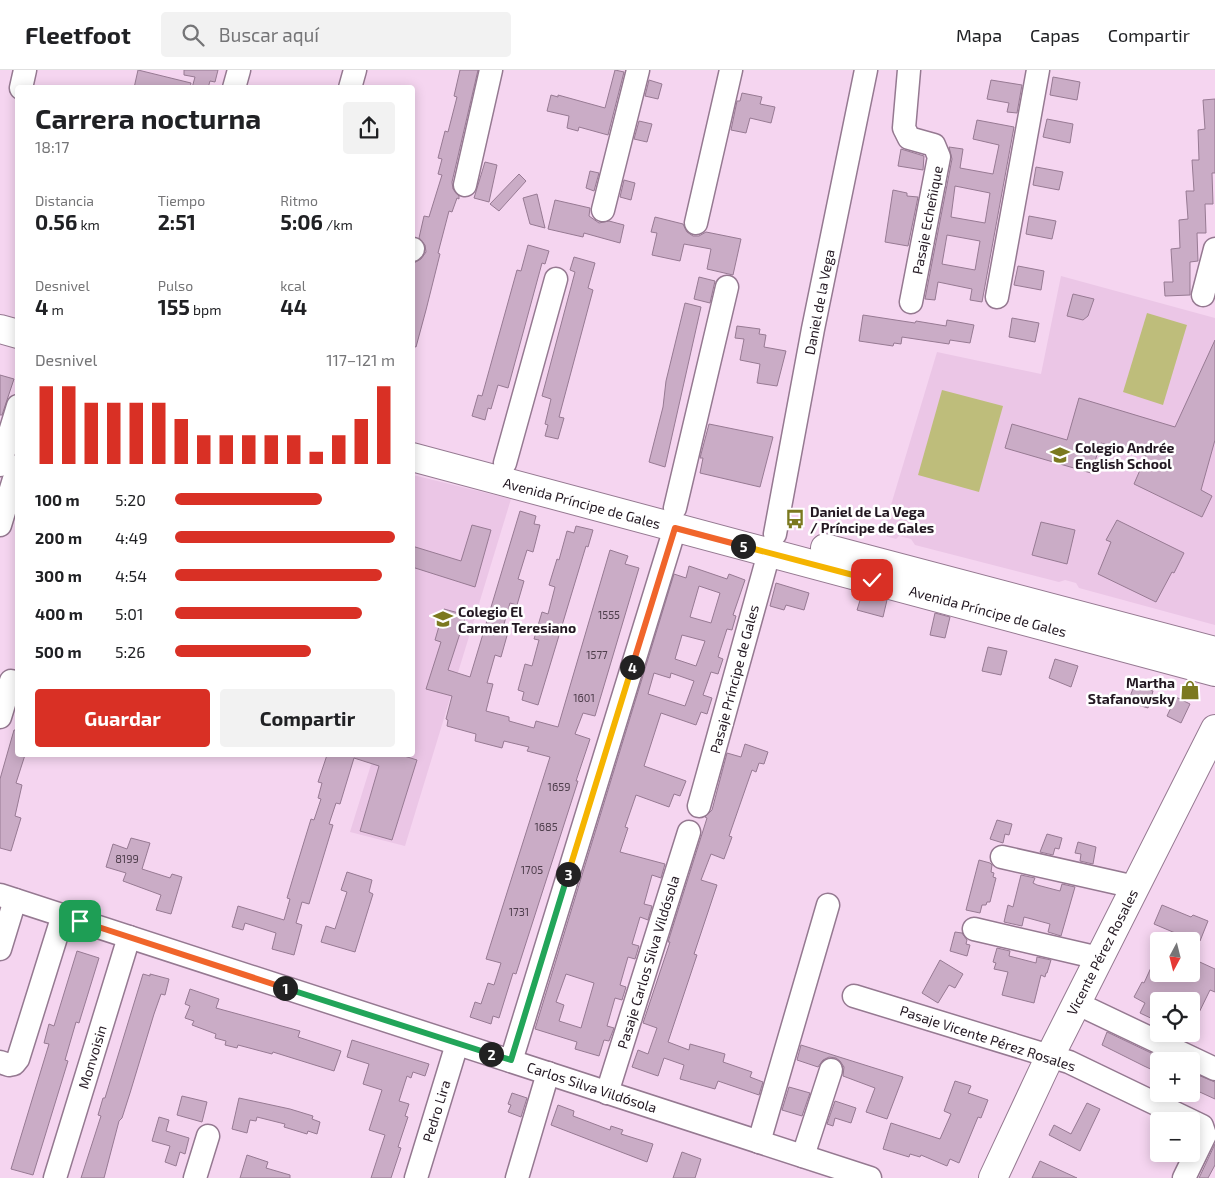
<!DOCTYPE html>
<html lang="es">
<meta charset="utf-8">
<style>
:root{--surface:#fff;--page:#f2f2f2;--text:#202124;--muted:#757577;--line:#e0e0e0;--accent:#d93025}
body{margin:0;font-family:"Exo 2",sans-serif;background:var(--page);color:var(--text);height:100vh;display:flex;flex-direction:column;font-size:19px;white-space:nowrap}
*{box-sizing:border-box;margin:0}
p{font-size:16px;color:var(--muted)}
.icon{flex:none;width:28px;height:28px;fill:none;stroke:currentColor;stroke-width:2;stroke-linecap:round;stroke-linejoin:round}
.map{position:relative;flex:1;overflow:hidden}
.sheet{position:absolute;left:15px;top:15px;width:400px;height:672px;display:flex;flex-direction:column;background:var(--surface);border-radius:5px;box-shadow:0 2px 12px #0003}
.sheet>*{flex:none}
.needle{width:32px;rotate:187deg}
.tools{position:absolute;left:1150px;top:862px;display:grid;gap:10px}
.tools a{display:grid;place-items:center;width:50px;height:50px;border-radius:5px;background:var(--surface);box-shadow:0 2px 12px #0003;font-size:25px}
.pin{position:absolute;display:grid;place-items:center;width:42px;height:42px;color:#fff;margin:-21px;border-radius:10px;box-shadow:0 2px 8px #0006}
.km{position:absolute;width:25px;height:25px;margin:-12px;border-radius:50%;background:#222;color:#fff;font-size:14px;line-height:25px;text-align:center}
.round{display:grid;place-items:center;flex:none;width:52px;height:52px;border-radius:5px;background:var(--page)}
.summary{display:flex;align-items:center;justify-content:space-between;height:85px;padding:0 20px}
h1{font-size:28px;font-weight:700;line-height:38px}
.stats{display:grid;grid-template-columns:repeat(3,1fr);gap:8px;height:85px;padding:5px 20px}
.stats div{display:grid;align-content:center}
.stats b{font-size:21px;font-weight:700}
.stats small{font-size:14px;font-weight:400}
.stats p{font-size:14px}
.chart{height:140px;padding:10px 20px}
.chart p{display:flex;justify-content:space-between}
.chart svg{width:100%;height:90px;margin-top:5px;stroke:var(--accent);stroke-width:6}
.cta{display:flex;gap:10px;margin-top:auto;padding:10px 20px}
.cta a{flex:1;height:58px;border-radius:5px;background:var(--accent);color:#fff;font-size:20px;font-weight:700;line-height:58px;text-align:center}
.cta a+a{background:var(--page);color:var(--text)}
ul{padding:0 20px;list-style:none;font-size:16px}
li{display:grid;grid-template-columns:80px 60px 1fr;align-items:center;height:38px}
li i{height:12px;border-radius:6px;background:var(--accent)}
header{display:flex;align-items:center;gap:30px;box-sizing:border-box;height:70px;padding:0 25px;background:var(--surface);border-bottom:1px solid var(--line)}
header strong{font-size:24px}
nav{display:flex;gap:28px;margin-inline-start:auto;font-size:18px}
.search{width:350px;height:45px;background:var(--page);display:flex;align-items:center;gap:12px;box-sizing:border-box;padding:0 18px;border-radius:5px;color:var(--muted);font-size:19px}
.map>svg:first-child{display:block}
</style>
<header>
<strong>Fleetfoot</strong>
<div class="search"><svg class="icon" aria-label="search" viewBox="0 0 24 24"><circle cx="10" cy="10" r="6"/><path d="M15 15l6 6"/></svg>Buscar aquí</div>
<nav><a>Mapa</a><a>Capas</a><a>Compartir</a></nav>
</header>
<div class="map">
<svg width="1215" height="1108" viewBox="0 0 1215 1108">
<rect width="100%" height="100%" fill="#f5d5f0"/>
<g fill="#ebc6e6">
<polygon points="1061,206 1215,248 1215,555 1079,518 1076,513 1065,510 1059,512 915,475 911,469 899,466 896,469 882,465 937,282 1041,304"/>
<polygon points="413,405 511,429 405,776 350,762 374,685 412,685"/>
</g>
<g fill="#bebd7b">
<polygon points="1147,243 1187,255 1163,335 1123,322"/>
<polygon points="942,320 1003,336 979,422 918,405"/>
</g>
<g fill="#caacc6" stroke="#977a93" fill-rule="evenodd">
<polygon points="138,0 191,13 190,18 134,18"/>
<polygon points="184,0 218,0 215,12 210,11 208,18 192,18 195,7 184,5"/>
<polygon points="460,0 478,0 452,112 453,119 459,126 459,129 457,128 452,142 449,141 438,183 440,184 426,240 416,277 412,276 412,200 414,193 421,189 426,182 425,175 419,168 424,146 429,147 442,105 438,104 442,89 438,88 445,61 448,62 457,27 454,26"/>
<polygon points="615,0 624,2 608,65 579,57 578,61 567,58 569,46 547,41 551,25 558,27 558,25 605,38"/>
<polygon points="1053,7 1080,12 1077,30 1050,25"/>
<polygon points="649,10 662,14 658,29 645,26"/>
<polygon points="991,10 1022,15 1017,43 1007,42 1009,33 987,29"/>
<polygon points="742,23 762,27 760,34 775,37 771,53 750,48 746,63 731,60 737,31 740,31"/>
<polygon points="1215,29 1215,103 1212,103 1213,134 1205,134 1206,163 1197,163 1198,191 1190,192 1190,225 1165,226 1164,212 1173,212 1171,179 1180,178 1179,150 1188,149 1186,121 1194,121 1192,90 1199,90 1198,60 1205,59 1203,30"/>
<polygon points="1047,49 1073,54 1070,73 1043,67"/>
<path d="M977 50 1014 57 982 232 970 230 972 219 938 212 935 230 925 229 952 89 949 77 963 79 960 98 993 104 999 75 973 69ZM955 116 990 123 985 153 951 147ZM947 165 980 171 975 200 942 194Z"/>
<polygon points="639,51 652,54 647,72 634,69"/>
<polygon points="901,79 924,86 923,100 898,96"/>
<polygon points="485,92 497,95 489,132 474,128"/>
<polygon points="1036,97 1063,102 1059,120 1033,115"/>
<polygon points="590,101 599,103 594,121 586,118"/>
<polygon points="519,104 526,111 499,141 490,134"/>
<polygon points="624,110 635,113 631,130 620,127"/>
<polygon points="893,120 907,123 907,126 918,127 908,176 885,172"/>
<polygon points="537,124 545,158 530,154 523,128"/>
<polygon points="555,130 590,138 589,146 599,153 609,151 624,155 620,173 584,163 583,167 548,159"/>
<polygon points="1029,146 1056,151 1052,169 1026,164"/>
<polygon points="655,147 683,154 687,162 693,166 699,166 706,162 741,169 733,205 707,199 711,179 684,174 680,191 652,185 657,163 651,162"/>
<polygon points="528,175 549,181 545,194 542,193 508,318 498,315 491,339 488,338 485,350 472,346 478,325 482,326 517,200 521,201"/>
<polygon points="574,187 595,193 588,218 593,220 559,347 564,348 558,369 545,366 548,355 545,354 551,329 542,326 575,202 570,200"/>
<polygon points="1018,196 1044,201 1041,220 1014,215"/>
<polygon points="699,207 715,211 710,233 694,229"/>
<polygon points="1073,224 1094,229 1088,246 1083,250 1067,246"/>
<polygon points="685,233 701,237 665,397 649,392 663,337 666,311"/>
<polygon points="863,245 915,253 916,251 946,256 947,250 974,255 970,273 950,270 949,274 902,267 901,274 894,273 893,276 859,271"/>
<polygon points="1012,248 1039,253 1035,272 1009,267"/>
<polygon points="737,256 760,259 759,264 766,265 764,277 786,281 777,316 757,313 760,294 740,290 744,269 735,268"/>
<polygon points="1215,270 1215,370 1201,420 1212,426 1202,447 1134,414 1146,386 1101,373 1091,403 1005,378 1012,354 1067,370 1079,328 1175,357"/>
<polygon points="0,305 14,309 2,345 0,345"/>
<polygon points="709,354 773,367 760,417 700,403 703,388 700,388"/>
<polygon points="520,441 536,446 534,454 540,455 533,482 527,480 518,509 524,511 517,535 510,533 502,561 508,562 501,587 495,585 487,613 493,614 486,641 509,647 509,651 534,658 536,651 558,657 610,480 628,486 625,494 639,498 595,646 583,643 575,664 590,669 576,711 578,711 516,904 513,903 499,948 493,946 491,954 470,947 475,932 481,934 488,913 494,915 501,893 486,889 550,687 527,681 529,677 504,671 502,678 475,671 476,664 447,656 448,650 446,649 452,626 426,619 441,572 435,570 444,539 466,545 448,600 470,607"/>
<polygon points="1117,450 1184,483 1174,503 1172,502 1156,532 1098,504 1111,472 1106,470"/>
<polygon points="1041,452 1075,460 1067,494 1032,485"/>
<polygon points="472,455 491,460 475,517 412,497 412,476 461,491"/>
<polygon points="576,456 593,460 588,477 586,476 538,635 522,630 524,622 518,620 525,594 532,596 539,570 534,569 542,542 548,544 555,517 549,515 557,489 559,490 567,461 574,463"/>
<path d="M689 496 727 509 729 504 745 510 733 545 736 546 732 560 727 559 718 587 723 589 718 604 711 602 703 625 712 628 707 644 701 642 696 655 661 643 644 696 686 711 680 726 674 724 669 737 636 725 625 757 628 758 620 782 665 794 661 808 652 805 644 834 652 836 648 850 640 847 632 874 639 876 635 889 628 887 620 915 626 917 622 930 615 928 607 956 614 958 609 971 604 970 599 986 575 979 577 972 535 959 674 504 686 508ZM699 516 720 523 711 553 690 547ZM682 565 705 571 696 596 675 589ZM654 603 670 608 671 603 694 611 685 636 648 624ZM566 904 594 913 581 958 559 951 564 935 556 932Z"/>
<polygon points="776,513 809,523 804,540 786,535 784,540 770,536"/>
<polygon points="862,524 887,530 883,547 857,540"/>
<polygon points="935,543 950,547 945,568 930,565"/>
<polygon points="988,577 1007,581 1001,605 982,601"/>
<polygon points="1055,589 1078,596 1071,617 1049,608"/>
<polygon points="1134,616 1153,621 1148,638 1128,632"/>
<polygon points="1176,627 1190,634 1181,653 1167,646"/>
<polygon points="14,660 18,660 18,685 25,685 16,713 22,715 15,746 21,748 11,781 0,778 0,709"/>
<polygon points="745,674 768,682 764,694 759,693 756,702 752,700 729,766 732,767 724,789 711,784 701,810 717,815 694,884 697,885 668,972 689,980 690,974 725,984 723,992 752,1002 750,1007 763,1012 759,1025 718,1011 715,1019 680,1009 684,995 664,988 658,1006 632,997 638,980 648,984 657,958 643,953 670,872 668,872 707,748 705,747 712,740 727,683 741,687"/>
<polygon points="327,685 401,685 417,690 392,770 360,761 379,696 354,688 340,734 336,733 329,754 333,755 309,834 302,832 296,853 302,855 294,885 272,879 276,863 245,853 243,860 232,857 238,836 284,850 290,829 287,828 296,798 311,749 314,750 321,729 318,728 322,713 318,712"/>
<polygon points="997,750 1012,754 1009,765 1005,764 1003,773 990,769"/>
<polygon points="1047,764 1062,768 1059,779 1055,778 1053,785 1040,782"/>
<polygon points="131,768 150,773 142,799 170,808 172,804 182,807 171,844 156,840 161,825 123,811 126,803 106,797 113,774 127,779"/>
<polygon points="1078,772 1096,777 1093,794 1080,791 1081,784 1075,783"/>
<polygon points="979,790 990,793 992,795 991,802 994,803 993,807 996,808 990,832 987,832 986,835 982,835 980,843 966,840"/>
<polygon points="347,802 372,810 369,822 373,824 355,882 321,872 326,856 335,859 347,822 341,820"/>
<polygon points="1021,805 1035,808 1033,813 1037,815 1060,821 1062,814 1075,817 1061,866 1048,862 1050,854 1028,848 1024,847 1022,856 1004,852 1008,835 1013,837"/>
<polygon points="1162,835 1191,847 1193,845 1208,851 1200,871 1186,871 1187,868 1154,854"/>
<polygon points="955,862 962,863 967,870 966,874 970,875 967,886 950,881"/>
<polygon points="997,878 1010,881 1009,886 1036,893 1037,887 1051,890 1047,903 1046,903 1045,907 1041,905 1034,933 1002,925 1008,902 994,899 996,893 993,892"/>
<polygon points="1159,880 1159,904 1191,904 1191,888 1215,899 1215,922 1210,920 1191,959 1191,931 1159,931 1159,952 1140,943 1145,933 1134,927 1142,912 1144,913"/>
<polygon points="77,881 99,888 79,953 76,952 65,990 68,991 33,1105 11,1099 49,974 44,973 49,954 54,956"/>
<polygon points="940,890 963,904 955,918 949,915 938,933 922,923"/>
<polygon points="143,904 150,906 150,904 169,909 165,925 161,924 154,944 130,1023 122,1048 119,1051 104,1108 81,1108 101,1046 98,1045 103,1028 105,1028"/>
<polygon points="190,919 219,929 216,938 300,961 298,967 341,981 334,1001 273,982 272,984 238,975 237,978 225,975 226,971 215,968 216,964 192,955 194,951 185,948 190,936 185,934"/>
<polygon points="1107,962 1168,991 1159,991 1159,1003 1144,996 1102,975"/>
<polygon points="352,970 429,994 425,1006 413,1002 411,1008 407,1006 399,1031 409,1034 405,1046 408,1047 398,1077 401,1078 391,1108 371,1108 385,1065 369,1060 382,1020 363,1014 369,994 347,987"/>
<polygon points="801,975 903,1007 887,1049 866,1042 875,1018 843,1006 844,997 840,991 836,988 829,987 823,990 818,997 797,990"/>
<polygon points="1193,1003 1215,1012 1215,1029 1191,1018"/>
<polygon points="955,1011 971,1016 968,1023 988,1030 981,1048 978,1047 959,1093 950,1089 947,1096 921,1085 920,1087 910,1084 909,1087 883,1079 891,1053 940,1069 951,1044 944,1041"/>
<polygon points="789,1017 810,1023 802,1046 782,1040"/>
<polygon points="512,1023 527,1028 521,1047 508,1042 511,1035 508,1034"/>
<polygon points="182,1026 207,1032 202,1052 177,1045"/>
<polygon points="239,1028 290,1039 313,1046 312,1049 320,1052 317,1064 308,1061 307,1064 284,1057 285,1054 257,1047 256,1051 250,1050 247,1063 232,1059"/>
<polygon points="835,1031 856,1038 851,1053 835,1048 833,1056 827,1054"/>
<polygon points="1087,1033 1100,1039 1080,1081 1049,1065 1054,1055 1071,1064"/>
<polygon points="558,1035 574,1041 573,1046 610,1060 611,1056 623,1060 621,1064 653,1074 647,1092 551,1055"/>
<polygon points="159,1047 169,1050 166,1061 189,1068 185,1084 180,1082 176,1096 165,1092 170,1076 152,1071"/>
<polygon points="1215,1074 1215,1095 1208,1108 1199,1108"/>
<polygon points="682,1082 701,1089 695,1108 673,1108"/>
<polygon points="247,1085 268,1092 266,1098 290,1105 290,1108 240,1108"/>
<polygon points="1040,1091 1077,1108 1032,1108"/>
</g>
<g fill="none" stroke-linecap="round" stroke-linejoin="round">
<defs>
<g id="minor">
<polyline points="909,0 904,58 909,68 934,75 939,87 911,232"/>
<polyline points="21,18 25,0"/>
<polyline points="234,18 239,0"/>
<polyline points="350,18 355,0"/>
<polyline points="465,115 491,0"/>
<polyline points="603,140 638,0"/>
<polyline points="696,153 731,0"/>
<polyline points="412,180 413,179"/>
<polyline points="1203,225 1215,179"/>
<polyline points="997,227 1038,0"/>
<polyline points="505,393 556,209"/>
<polyline points="0,395 18,336"/>
<polyline points="675,438 727,217"/>
<polyline points="0,455 18,396"/>
<polyline points="775,464 813,259 866,0"/>
<polyline points="0,647 11,611"/>
<polyline points="699,736 769,483"/>
<polyline points="1002,787 1135,817"/>
<polyline points="0,825 870,1108"/>
<polyline points="974,859 1099,888"/>
<polyline points="0,879 15,830"/>
<polyline points="854,926 1069,992 1202,1056 1205,1065 1184,1108"/>
<polyline points="1076,933 1215,999"/>
<polyline points="511,991 675,458"/>
<polyline points="0,992 9,995 14,994 18,989 63,845"/>
<polyline points="607,1023 689,762"/>
<polyline points="759,1072 828,835"/>
<polyline points="803,1086 831,1000"/>
<polyline points="55,1108 129,867"/>
<polyline points="195,1108 208,1066"/>
<polyline points="416,1108 457,974"/>
<polyline points="517,1108 548,1003"/>
</g>
<g id="major">
<polyline points="0,259 18,264"/>
<polyline points="412,387 1215,602"/>
<polyline points="825,478 1215,581"/>
<polyline points="993,1108 1050,986 1215,659"/>
</g>
</defs>
<use href="#minor" stroke="#957991" stroke-width="25"/>
<use href="#major" stroke="#957991" stroke-width="30"/>
<use href="#minor" stroke="#fff" stroke-width="22"/>
<use href="#major" stroke="#fff" stroke-width="28"/>
</g>
<g fill="none" stroke-linecap="round" stroke-linejoin="round">
<defs>
<polyline id="split-1" points="80,851 285,918"/>
<polyline id="split-2" points="285,918 491,984"/>
<polyline id="split-3" points="491,984 511,990 568,804"/>
<polyline id="split-4" points="568,804 632,597"/>
<polyline id="split-5" points="632,597 675,458 743,476"/>
<polyline id="split-6" points="743,476 872,510"/>
</defs>
<use href="#split-1" stroke="#fff" stroke-width="10"/>
<use href="#split-2" stroke="#fff" stroke-width="10"/>
<use href="#split-3" stroke="#fff" stroke-width="10"/>
<use href="#split-4" stroke="#fff" stroke-width="10"/>
<use href="#split-5" stroke="#fff" stroke-width="10"/>
<use href="#split-6" stroke="#fff" stroke-width="10"/>
<use href="#split-1" stroke="#f0652b" stroke-width="6"/>
<use href="#split-2" stroke="#22a559" stroke-width="6"/>
<use href="#split-3" stroke="#22a559" stroke-width="6"/>
<use href="#split-4" stroke="#f5b400" stroke-width="6"/>
<use href="#split-5" stroke="#f0652b" stroke-width="6"/>
<use href="#split-6" stroke="#f5b400" stroke-width="6"/>
</g>
<defs>
<symbol id="school-bare" viewBox="-9 -9 18 18"><path d="M0-5L7-2L0 1L-7-2ZM-4 1L0 2.5L4 1V4Q0 6-4 4Z" fill="#7b791f" stroke="#fff" stroke-width="2.5" paint-order="stroke"/></symbol>
<symbol id="bus-bare" viewBox="-9 -9 18 18"><path d="M-5-6H5V4H4V6H2V4H-2V6H-4V4H-5ZM-3.5-4V0h7V-4ZM-3.5 1.2v1.5H-2V1.2ZM2 1.2v1.5H3.5V1.2Z" fill="#7b791f" stroke="#fff" stroke-width="2.5" paint-order="stroke"/></symbol>
<symbol id="shop-bare" viewBox="-9 -9 18 18"><path d="M-5-2.5h2.3a2.7 3.5 0 0 1 5.4 0H5L5.5 6h-11ZM-1.5-2.5h3a1.5 2.3 0 0 0-3 0Z" fill="#7b791f" stroke="#fff" stroke-width="2.5" paint-order="stroke"/></symbol>
</defs>
<g fill-rule="evenodd">
<use href="#school-bare" x="1046" y="371" width="28" height="28"/>
<use href="#bus-bare" x="781" y="435" width="28" height="28"/>
<use href="#school-bare" x="429" y="535" width="28" height="28"/>
<use href="#shop-bare" x="1176" y="606" width="28" height="28"/>
</g>
<g text-anchor="middle" dominant-baseline="central" stroke-width="5" stroke-linejoin="round" paint-order="stroke">
<g font-size="11" fill="#4d3d4b">
<text x="609" y="544">1555</text>
<text x="597" y="584">1577</text>
<text x="584" y="627">1601</text>
<text x="559" y="716">1659</text>
<text x="546" y="756">1685</text>
<text x="127" y="788">8199</text>
<text x="532" y="799">1705</text>
<text x="519" y="841">1731</text>
</g>
<g font-size="14" fill="#231822" stroke="#fff">
<text transform="translate(927 150) rotate(-79)">Pasaje Echeñique</text>
<text transform="translate(819 232) rotate(-79)">Daniel de la Vega</text>
<text transform="translate(582 433) rotate(15)">Avenida Príncipe de Gales</text>
<text transform="translate(988 541) rotate(15)">Avenida Príncipe de Gales</text>
<text transform="translate(734 609) rotate(-75)">Pasaje Príncipe de Gales</text>
<text transform="translate(1102 882) rotate(-63)">Vicente Pérez Rosales</text>
<text transform="translate(648 892) rotate(-73)">Pasaje Carlos Silva Vildósola</text>
<text transform="translate(988 968) rotate(18)">Pasaje Vicente Pérez Rosales</text>
<text transform="translate(92 987) rotate(-73)">Monvoisin</text>
<text transform="translate(592 1017) rotate(18)">Carlos Silva Vildósola</text>
<text transform="translate(436 1041) rotate(-73)">Pedro Lira</text>
</g>
<g font-size="14" font-weight="bold" fill="#231822" stroke="#fff" text-anchor="start">
<text x="1075" y="377">Colegio Andrée<tspan x="1075" dy="16">English School</tspan></text>
<text x="810" y="441">Daniel de La Vega<tspan x="810" dy="16">/ Príncipe de Gales</tspan></text>
<text x="458" y="541">Colegio El<tspan x="458" dy="16">Carmen Teresiano</tspan></text>
<text x="1175" y="612" text-anchor="end">Martha<tspan x="1175" dy="16">Stafanowsky</tspan></text>
</g>
</g>
</svg>
<div class="tools">
<a><svg class="needle" viewBox="-14 -14 28 28"><path d="M0-13l5 13h-10z" fill="#e53935"/><path d="M0 13l5-13h-10z" fill="#757577"/></svg></a>
<a><svg class="icon" aria-label="locate" viewBox="0 0 24 24"><circle cx="12" cy="12" r="6"/><path d="M12 2v4M12 18v4M2 12h4M18 12h4"/></svg></a>
<a>+</a>
<a>−</a>
</div>
<div class="pin" style="left:80px;top:851px;background:#1e9e55"><svg class="icon" aria-label="arrive" viewBox="0 0 24 24"><path d="M6 21V4h12l-3 4 3 4H6"/></svg></div>
<div class="pin" style="left:872px;top:510px;background:#d93025"><svg class="icon" aria-label="check" viewBox="0 0 24 24"><path d="M5 12l5 5 9-10"/></svg></div>
<b class="km" style="left:285px;top:918px">1</b>
<b class="km" style="left:491px;top:984px">2</b>
<b class="km" style="left:568px;top:804px">3</b>
<b class="km" style="left:632px;top:597px">4</b>
<b class="km" style="left:743px;top:476px">5</b>
<section class="sheet">
<div class="summary"><div><h1>Carrera nocturna</h1><p>18:17</p></div><a class="round"><svg class="icon" aria-label="share" viewBox="0 0 24 24"><path d="M12 15V3M7 8l5-5 5 5M5 13v7h14v-7"/></svg></a></div>
<div class="stats">
<div><p>Distancia</p><b>0.56<small> km</small></b></div>
<div><p>Tiempo</p><b>2:51</b></div>
<div><p>Ritmo</p><b>5:06<small> /km</small></b></div>
</div>
<div class="stats">
<div><p>Desnivel</p><b>4<small> m</small></b></div>
<div><p>Pulso</p><b>155<small> bpm</small></b></div>
<div><p>kcal</p><b>44</b></div>
</div>
<div class="chart"><p><span>Desnivel</span>117–121 m</p>
<svg viewBox="0 0 160 44" preserveAspectRatio="none"><path d="M5 44V6M15 44V6M25 44V14M35 44V14M45 44V14M55 44V14M65 44V22M75 44V30M85 44V30M95 44V30M105 44V30M115 44V30M125 44V38M135 44V30M145 44V22M155 44V6"/></svg>
</div>
<ul>
<li><b>100 m</b>5:20<i style="width:67%"></i></li>
<li><b>200 m</b>4:49<i style="width:100%"></i></li>
<li><b>300 m</b>4:54<i style="width:94%"></i></li>
<li><b>400 m</b>5:01<i style="width:85%"></i></li>
<li><b>500 m</b>5:26<i style="width:62%"></i></li>
</ul>
<div class="cta"><a>Guardar</a><a>Compartir</a></div>
</section>
</div>
